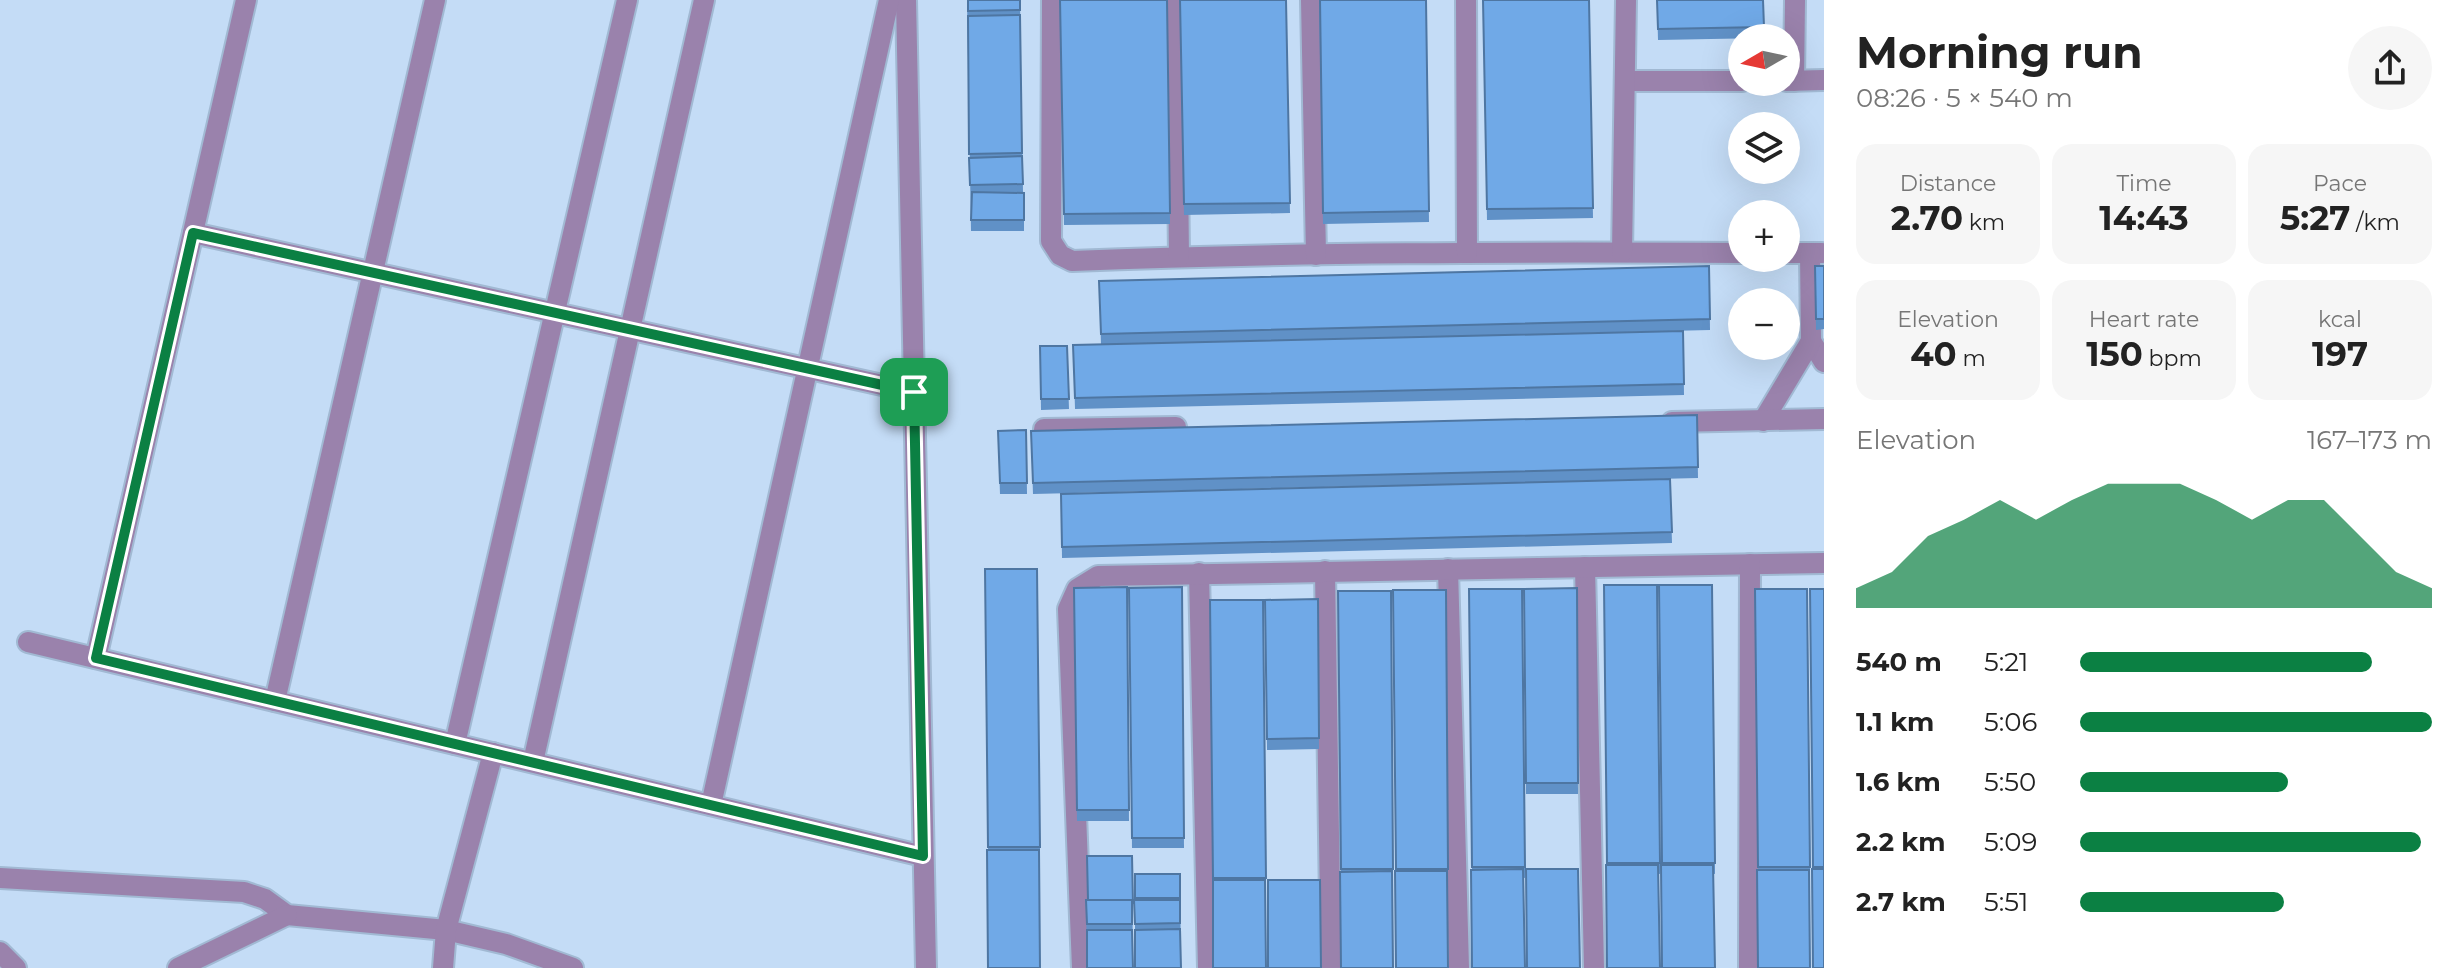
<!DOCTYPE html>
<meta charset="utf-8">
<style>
:root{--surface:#fff;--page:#f6f6f6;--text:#222;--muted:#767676;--accent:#0b8043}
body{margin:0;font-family:Montserrat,sans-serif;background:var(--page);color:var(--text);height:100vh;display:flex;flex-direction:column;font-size:30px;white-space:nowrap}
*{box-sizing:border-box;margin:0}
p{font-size:26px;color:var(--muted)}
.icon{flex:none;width:44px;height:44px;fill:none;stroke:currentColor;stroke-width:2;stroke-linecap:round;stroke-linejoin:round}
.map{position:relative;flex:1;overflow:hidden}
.sheet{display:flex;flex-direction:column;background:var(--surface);width:640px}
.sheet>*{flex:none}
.needle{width:52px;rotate:261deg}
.tools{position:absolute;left:1728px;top:24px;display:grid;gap:16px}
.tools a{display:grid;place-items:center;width:72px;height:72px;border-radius:50%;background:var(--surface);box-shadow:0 8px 32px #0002;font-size:40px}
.pin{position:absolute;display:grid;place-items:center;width:68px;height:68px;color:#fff;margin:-34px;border-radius:16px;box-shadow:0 4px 12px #0006}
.round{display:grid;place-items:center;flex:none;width:84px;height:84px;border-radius:42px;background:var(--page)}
.headline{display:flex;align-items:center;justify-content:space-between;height:136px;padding:0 32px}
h1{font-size:44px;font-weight:700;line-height:60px}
.metrics{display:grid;grid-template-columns:repeat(3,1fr);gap:12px;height:136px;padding:8px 32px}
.metrics div{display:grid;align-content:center;border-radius:20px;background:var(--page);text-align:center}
.metrics b{font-size:34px;font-weight:700}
.metrics small{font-size:22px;font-weight:400}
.metrics p{font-size:22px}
.chart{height:224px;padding:16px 32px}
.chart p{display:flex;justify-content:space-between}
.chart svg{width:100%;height:144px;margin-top:8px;fill:var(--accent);opacity:.7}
ul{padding:0 32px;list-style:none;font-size:26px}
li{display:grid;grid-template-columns:128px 96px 1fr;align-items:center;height:60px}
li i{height:20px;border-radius:10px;background:var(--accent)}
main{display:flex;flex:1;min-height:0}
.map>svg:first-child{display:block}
</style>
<main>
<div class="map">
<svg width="1824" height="968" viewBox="0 0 1824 968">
<rect width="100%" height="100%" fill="#c4dcf6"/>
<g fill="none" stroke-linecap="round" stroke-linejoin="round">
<defs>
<g id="minor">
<polyline points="906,0 926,968"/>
<path d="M1052 0 1051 241 1060 255 1072 261C1295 252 1519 252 1742 253"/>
<polyline points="1176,0 1179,257"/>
<polyline points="1311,0 1316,255"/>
<polyline points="1466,0 1467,253"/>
<polyline points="1626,81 1742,81"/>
<polyline points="1786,81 1824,80"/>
<polyline points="1794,81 1795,0"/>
<polyline points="193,233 914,392"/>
<polyline points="1622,252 1626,0"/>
<polyline points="1786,253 1822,253"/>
<polyline points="1811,341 1824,362"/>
<polyline points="1763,421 1811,341 1810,253"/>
<polyline points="1672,422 1824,419"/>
<polyline points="1044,429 1176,427"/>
<polyline points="1585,567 1594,968"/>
<polyline points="1448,569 1459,968"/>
<polyline points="1325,571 1331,968"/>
<polyline points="1199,573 1208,968"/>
<polyline points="28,642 923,856"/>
<polyline points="96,658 246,0"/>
<polyline points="275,701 435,0"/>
<polyline points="455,744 627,0"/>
<polyline points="533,762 704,0"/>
<polyline points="711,805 889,0"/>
<polyline points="0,878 244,892 265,899 287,915 446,930 506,944 573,968"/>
<polyline points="0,952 16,968"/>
<polyline points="178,968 287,915"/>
<polyline points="443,968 446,930 493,753"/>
<polyline points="1082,968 1068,609 1077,589 1098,576 1824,563"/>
<polyline points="1749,968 1750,564"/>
</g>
</defs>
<use href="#minor" stroke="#a1b9d3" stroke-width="24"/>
<use href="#minor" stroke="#9a82ac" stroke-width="20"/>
</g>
<g fill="#6091c7">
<polygon points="967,0 1020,0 1023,193 1024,193 1024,231 971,231"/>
<polygon points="1060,0 1167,0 1170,224 1064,225"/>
<polygon points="1180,0 1286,0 1290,213 1184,215"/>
<polygon points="1319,0 1426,0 1429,222 1323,224"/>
<polygon points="1483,0 1589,0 1593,218 1487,220"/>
<polygon points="1657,0 1763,0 1764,38 1658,40"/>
<polygon points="1709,266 1710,330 1101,345 1099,281"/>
<polygon points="1815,266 1824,266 1824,329 1816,330"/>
<polygon points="1683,331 1684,395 1075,409 1073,345"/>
<polygon points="1040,346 1067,346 1069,409 1041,410"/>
<polygon points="1697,415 1698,478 1033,494 1031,431"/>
<polygon points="1026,430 1027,494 1000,494 998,431"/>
<polygon points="1670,479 1672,543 1062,558 1061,494"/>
<polygon points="985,569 1040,847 1040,858 988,850"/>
<polygon points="1604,585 1660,863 1660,874 1607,865"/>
<polygon points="1659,585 1715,863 1715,874 1662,865"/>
<polygon points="1127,587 1129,821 1077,821 1074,588"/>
<polygon points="1182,587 1184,848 1132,848 1129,588"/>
<polygon points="1577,588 1578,794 1526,794 1524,589"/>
<polygon points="1469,589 1525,867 1525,878 1472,870"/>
<polygon points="1755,589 1810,867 1810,878 1758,870"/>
<polygon points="1393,590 1448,869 1448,879 1396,871"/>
<polygon points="1338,591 1393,869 1393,880 1341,872"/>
<polygon points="1318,599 1319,749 1267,750 1265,600"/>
<polygon points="1210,600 1266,878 1266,889 1213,880"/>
<polygon points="1132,856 1133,968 1087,968 1086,900"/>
<polygon points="1135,874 1180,874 1181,968 1135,968"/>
</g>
<g fill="#70a9e7" stroke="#4e76a2" stroke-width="2">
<polygon points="968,0 1020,0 1020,10 968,11"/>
<polygon points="1060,0 1167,0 1170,213 1064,214"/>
<polygon points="1180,0 1286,0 1290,203 1184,204"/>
<polygon points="1320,0 1426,0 1429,211 1323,213"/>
<polygon points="1483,0 1589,0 1593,208 1487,209"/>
<polygon points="1657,0 1763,0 1764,27 1658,29"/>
<polygon points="1020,15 1022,153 969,154 968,16"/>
<polygon points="1022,156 1023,184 970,185 969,158"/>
<polygon points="972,192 1024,193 1024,220 971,220"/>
<polygon points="1709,266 1710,319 1101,334 1099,281"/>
<polygon points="1815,266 1824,266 1824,319 1816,319"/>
<polygon points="1683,331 1684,384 1075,398 1073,345"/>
<polygon points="1040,346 1067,346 1069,399 1041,399"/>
<polygon points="1697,415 1698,467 1033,483 1031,431"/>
<polygon points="1026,430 1027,483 1000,483 998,431"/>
<polygon points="1670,479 1672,532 1062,547 1061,494"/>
<polygon points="985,569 1037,569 1040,847 988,847"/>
<polygon points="1604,585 1657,585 1660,863 1607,863"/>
<polygon points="1659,585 1712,585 1715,863 1662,863"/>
<polygon points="1127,587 1129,810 1077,810 1074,588"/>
<polygon points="1182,587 1184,838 1132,838 1129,588"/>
<polygon points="1577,588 1578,783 1526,783 1524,589"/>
<polygon points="1469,589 1522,589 1525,867 1472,867"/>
<polygon points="1755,589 1807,589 1810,867 1758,867"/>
<polygon points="1810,589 1824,589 1824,867 1813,867"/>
<polygon points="1393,590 1446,590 1448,869 1396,869"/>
<polygon points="1338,591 1391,591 1393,869 1341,869"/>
<polygon points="1318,599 1319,738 1267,739 1265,600"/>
<polygon points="1210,600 1263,600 1266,878 1213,878"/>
<polygon points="987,850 1039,850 1040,968 988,968"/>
<polygon points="1087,856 1132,856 1133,904 1132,900 1088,900"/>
<polygon points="1606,865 1658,865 1660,968 1607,968"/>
<polygon points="1661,865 1713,865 1715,968 1662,968"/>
<polygon points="1523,869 1525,968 1472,968 1471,870"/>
<polygon points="1526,869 1578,869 1580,968 1527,968"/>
<polygon points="1812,869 1824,869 1824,968 1813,968"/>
<polygon points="1757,870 1809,870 1810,968 1758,968"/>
<polygon points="1392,871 1393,968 1341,968 1340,872"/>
<polygon points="1395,871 1447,871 1448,968 1396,968"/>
<rect x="1135" y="874" width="45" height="24"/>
<polygon points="1213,880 1265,880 1266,968 1213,968"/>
<polygon points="1268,880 1320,880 1321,968 1268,968"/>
<polygon points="1086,900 1132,900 1132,924 1087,924"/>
<polygon points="1134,900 1180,900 1180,923 1135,924"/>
<polygon points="1180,929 1181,968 1135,968 1135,930"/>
<polygon points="1087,930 1132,930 1133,968 1087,968"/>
</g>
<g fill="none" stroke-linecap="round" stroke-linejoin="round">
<defs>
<polygon id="route" points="193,233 914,392 923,856 96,658"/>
</defs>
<use href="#route" stroke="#fff" stroke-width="16"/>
<use href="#route" stroke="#0b8043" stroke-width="10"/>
</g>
</svg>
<div class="tools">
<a><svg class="needle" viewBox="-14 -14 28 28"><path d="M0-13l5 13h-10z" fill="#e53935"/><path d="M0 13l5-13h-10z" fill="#767676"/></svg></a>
<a><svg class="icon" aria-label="layers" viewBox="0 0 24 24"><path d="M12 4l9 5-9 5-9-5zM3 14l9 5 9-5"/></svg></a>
<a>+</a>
<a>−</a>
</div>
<div class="pin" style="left:914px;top:392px;background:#1e9e55"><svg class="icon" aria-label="arrive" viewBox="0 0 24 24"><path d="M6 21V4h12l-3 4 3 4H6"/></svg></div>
</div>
<section class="sheet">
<div class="headline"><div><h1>Morning run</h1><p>08:26 · 5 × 540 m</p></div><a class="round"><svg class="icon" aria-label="share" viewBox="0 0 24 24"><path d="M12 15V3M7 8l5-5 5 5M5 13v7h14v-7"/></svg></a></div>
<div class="metrics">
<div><p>Distance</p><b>2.70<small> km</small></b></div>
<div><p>Time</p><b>14:43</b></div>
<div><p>Pace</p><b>5:27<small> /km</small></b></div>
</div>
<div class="metrics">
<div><p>Elevation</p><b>40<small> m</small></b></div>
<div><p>Heart rate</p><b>150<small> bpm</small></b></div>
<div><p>kcal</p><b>197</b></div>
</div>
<div class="chart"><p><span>Elevation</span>167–173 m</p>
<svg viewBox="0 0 160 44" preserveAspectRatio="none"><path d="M0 44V38L10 33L20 22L30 17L40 11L50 17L60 11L70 6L80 6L90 6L100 11L110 17L120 11L130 11L140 22L150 33L160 38V44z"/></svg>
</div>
<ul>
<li><b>540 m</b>5:21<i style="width:83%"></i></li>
<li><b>1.1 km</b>5:06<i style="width:100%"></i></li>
<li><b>1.6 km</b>5:50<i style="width:59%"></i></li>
<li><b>2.2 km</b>5:09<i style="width:97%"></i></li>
<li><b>2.7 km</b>5:51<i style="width:58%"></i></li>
</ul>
</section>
</main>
